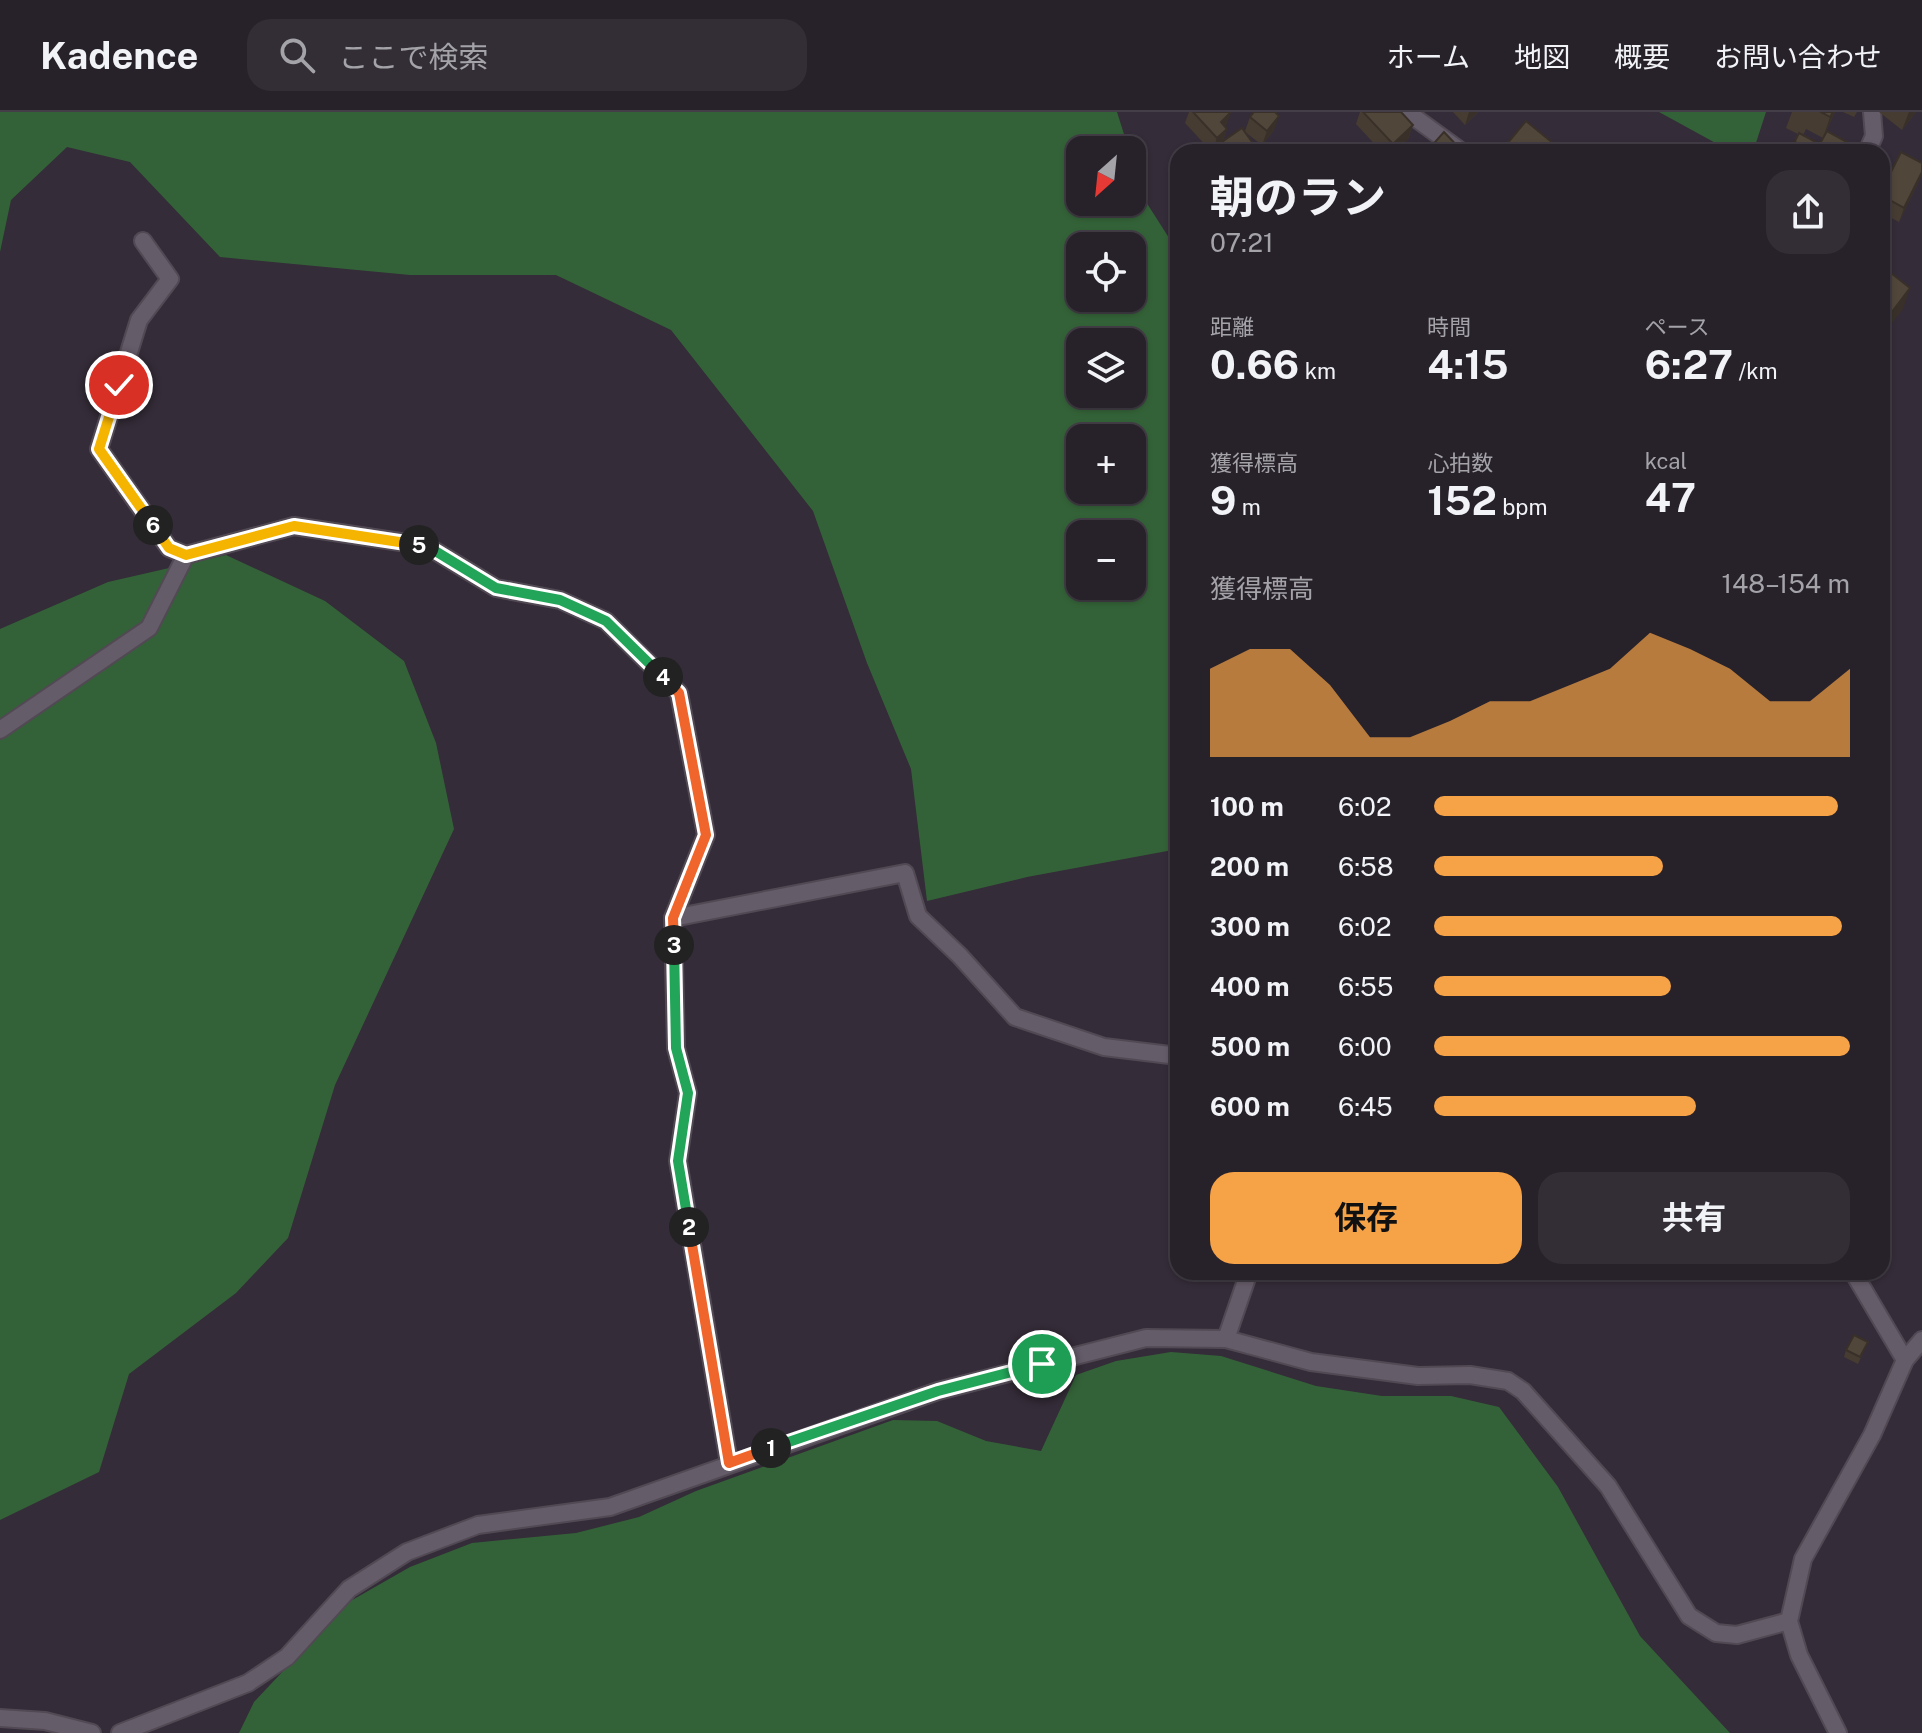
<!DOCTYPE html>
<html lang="ja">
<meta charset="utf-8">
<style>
:root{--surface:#27212a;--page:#332e36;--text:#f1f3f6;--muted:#a4a3a8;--line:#433e47;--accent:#f6a247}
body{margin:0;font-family:"Public Sans","Noto Sans JP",sans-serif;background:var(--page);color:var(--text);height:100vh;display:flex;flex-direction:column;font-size:30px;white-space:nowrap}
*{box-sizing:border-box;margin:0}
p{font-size:26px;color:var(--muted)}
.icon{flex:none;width:44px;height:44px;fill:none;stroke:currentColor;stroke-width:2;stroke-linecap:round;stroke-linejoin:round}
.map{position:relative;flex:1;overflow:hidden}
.details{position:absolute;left:1170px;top:32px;width:720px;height:1136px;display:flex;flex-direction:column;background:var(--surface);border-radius:24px;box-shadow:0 2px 6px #0004,0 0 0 2px var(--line)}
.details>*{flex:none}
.needle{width:52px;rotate:207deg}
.buttons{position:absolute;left:1066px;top:24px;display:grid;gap:16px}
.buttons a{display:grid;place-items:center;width:80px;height:80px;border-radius:16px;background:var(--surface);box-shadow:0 2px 6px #0004,0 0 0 2px var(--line);font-size:40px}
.pin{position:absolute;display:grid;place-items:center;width:68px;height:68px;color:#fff;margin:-34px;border:4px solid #fff;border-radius:50%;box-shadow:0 2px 8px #0007}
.km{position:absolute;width:40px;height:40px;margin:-20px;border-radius:50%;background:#222;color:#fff;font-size:22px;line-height:40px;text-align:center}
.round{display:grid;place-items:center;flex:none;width:84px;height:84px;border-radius:24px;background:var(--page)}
.overview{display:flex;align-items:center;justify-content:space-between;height:136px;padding:0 40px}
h1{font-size:44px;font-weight:700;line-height:60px}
.stats{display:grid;grid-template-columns:repeat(3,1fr);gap:12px;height:136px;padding:8px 40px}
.stats div{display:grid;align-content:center}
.stats b{font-size:40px;font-weight:700}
.stats small{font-size:22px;font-weight:400}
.stats p{font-size:22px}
.chart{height:224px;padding:16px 40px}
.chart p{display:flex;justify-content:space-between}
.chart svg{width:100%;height:144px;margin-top:8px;fill:var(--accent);opacity:.7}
.cta{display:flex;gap:16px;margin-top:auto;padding:16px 40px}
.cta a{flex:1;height:92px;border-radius:24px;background:var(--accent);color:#111;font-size:32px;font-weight:700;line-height:92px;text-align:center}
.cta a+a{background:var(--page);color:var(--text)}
ul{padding:0 40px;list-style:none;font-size:26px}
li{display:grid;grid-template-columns:128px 96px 1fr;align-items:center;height:60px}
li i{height:20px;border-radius:10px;background:var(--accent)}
header{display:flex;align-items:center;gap:48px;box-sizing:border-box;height:112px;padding:0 40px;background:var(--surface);border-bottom:2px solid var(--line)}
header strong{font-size:38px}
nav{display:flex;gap:44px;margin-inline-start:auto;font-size:28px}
.search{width:560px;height:72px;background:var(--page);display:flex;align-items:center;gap:20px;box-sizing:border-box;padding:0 28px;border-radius:24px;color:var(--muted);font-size:30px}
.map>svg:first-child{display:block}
</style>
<header>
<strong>Kadence</strong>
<div class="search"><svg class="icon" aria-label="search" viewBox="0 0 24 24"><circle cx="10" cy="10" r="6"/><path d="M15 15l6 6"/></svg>ここで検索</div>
<nav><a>ホーム</a><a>地図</a><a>概要</a><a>お問い合わせ</a></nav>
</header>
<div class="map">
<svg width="1922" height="1621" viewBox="0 0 1922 1621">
<rect width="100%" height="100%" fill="#342c38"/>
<g fill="#346238" fill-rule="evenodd">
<path d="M0 0H1117L1129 38H1080V90H1132V46L1148 93 1178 140V737L1027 765 927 789 911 657 867 551 813 399 671 218 556 163H410L220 145 130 50 67 35 11 88 0 140ZM1080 134H1132V186H1080ZM1080 230H1132V282H1080ZM1080 326H1132V378H1080ZM1080 422H1132V474H1080Z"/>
<polygon points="1659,0 1766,0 1753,40 1732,40"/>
<polygon points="226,443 325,489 404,549 436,631 454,717 335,973 288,1126 236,1181 129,1262 99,1360 0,1408 0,517 108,470"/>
<polygon points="1171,1240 1221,1244 1316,1274 1382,1284 1451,1284 1499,1295 1558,1375 1640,1524 1730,1621 239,1621 254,1590 347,1491 410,1455 472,1431 576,1421 639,1405 696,1379 893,1308 937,1309 986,1329 1041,1339 1076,1263 1116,1249"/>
</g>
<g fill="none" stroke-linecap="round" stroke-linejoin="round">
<defs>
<g id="street">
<polyline points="1407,0 1462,40"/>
<polyline points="1867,40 1874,24 1872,0"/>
<polyline points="143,129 170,167 139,208 99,337 169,436 186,443"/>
<polyline points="0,618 149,516 186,443 294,414 427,434 496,476 560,488 606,509 679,581 706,723 673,806 676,936 688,981 678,1049 729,1351"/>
<polyline points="673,806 905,761 918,804 960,844 1015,905 1104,935 1178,944"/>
<polyline points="1853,1160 1905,1248"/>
<polyline points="1226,1227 1311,1250 1418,1264 1470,1263 1508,1269 1523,1279 1608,1374 1689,1504 1716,1521 1737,1523 1789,1509"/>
<polyline points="0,1606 45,1609 92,1621"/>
<polyline points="120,1621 248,1571 287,1545 349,1477 407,1440 478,1413 610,1395 938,1279 1146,1226 1226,1227 1249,1160"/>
<polyline points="1838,1621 1799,1543 1789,1509 1803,1447 1872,1323 1905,1248 1922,1228"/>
</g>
</defs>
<use href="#street" stroke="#514953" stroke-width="20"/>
<use href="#street" stroke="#655c69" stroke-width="16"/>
</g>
<g fill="#463c32">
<polygon points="1189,0 1231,0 1225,15 1227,17 1222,31 1212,40 1185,11"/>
<polygon points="1360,0 1401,0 1413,13 1408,27 1394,40 1382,40 1356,12"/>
<polygon points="1453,0 1478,0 1465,13"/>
<polygon points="1792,0 1835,0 1823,26 1806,17 1803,23 1793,33 1798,22 1786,16"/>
<polygon points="1843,0 1857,0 1854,5"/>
<polygon points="1879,0 1916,0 1902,18"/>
<polygon points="1250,5 1274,18 1262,33 1245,20 1257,37 1256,40 1219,40 1222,30 1245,19"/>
<polygon points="1554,32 1551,40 1504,40 1506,33"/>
<polygon points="1920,67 1899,110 1882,101 1882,78"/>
<polygon points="1868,1230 1858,1252 1844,1245 1846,1238"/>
</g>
<g fill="#393129">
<polygon points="1231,0 1226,14 1216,24 1221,10"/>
<polygon points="1469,0 1478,0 1465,13"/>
<polygon points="1833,0 1835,0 1823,26 1830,5"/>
<polygon points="1909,0 1916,0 1902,18"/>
<polygon points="1279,4 1274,18 1262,33 1267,19"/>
<polygon points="1413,13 1408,27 1394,40 1390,40 1393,32"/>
<polygon points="1227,17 1222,31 1212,40 1217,26"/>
<polygon points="1922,60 1920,67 1899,110 1904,96"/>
<polygon points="1910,176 1903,197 1882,224 1882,213"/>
</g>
<g fill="#51463a" stroke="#393129" stroke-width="2">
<polygon points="1193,0 1231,0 1221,10 1227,17 1217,26"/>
<polygon points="1254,0 1275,0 1279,4 1267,19 1250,5"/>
<polygon points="1363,0 1401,0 1413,13 1393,32"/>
<polygon points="1821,0 1833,0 1830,5"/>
<polygon points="1526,9 1554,32 1548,40 1516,40 1506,33"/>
<polygon points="1242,16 1257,37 1253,40 1229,40 1222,30"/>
<polygon points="1827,19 1856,35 1853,40 1822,40 1817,37"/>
<polygon points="1444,20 1463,40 1427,39"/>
<polygon points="1799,21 1816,30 1810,40 1795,30 1793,33"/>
<polygon points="1795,30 1810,40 1788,40"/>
<polygon points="1567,32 1576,40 1560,40"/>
<polygon points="1901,40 1922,51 1922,60 1904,96 1882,84 1882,78"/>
<polygon points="1882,154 1910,176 1882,213"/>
<polygon points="1854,1223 1868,1230 1860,1245 1846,1238"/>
</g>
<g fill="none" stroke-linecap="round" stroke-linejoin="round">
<defs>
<polyline id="split-1" points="771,1336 938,1279 1042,1252"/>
<polyline id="split-2" points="689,1115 729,1351 771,1336"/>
<polyline id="split-3" points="674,833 676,936 688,981 678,1049 689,1115"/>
<polyline id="split-4" points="663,565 679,581 706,723 673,806 674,833"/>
<polyline id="split-5" points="419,433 427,434 496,476 560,488 606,509 663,565"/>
<polyline id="split-6" points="153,413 169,436 186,443 294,414 419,433"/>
<polyline id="split-7" points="119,273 99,337 153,413"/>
</defs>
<use href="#split-1" stroke="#fff" stroke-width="16"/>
<use href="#split-2" stroke="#fff" stroke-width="16"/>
<use href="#split-3" stroke="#fff" stroke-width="16"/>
<use href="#split-4" stroke="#fff" stroke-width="16"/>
<use href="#split-5" stroke="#fff" stroke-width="16"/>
<use href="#split-6" stroke="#fff" stroke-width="16"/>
<use href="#split-7" stroke="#fff" stroke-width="16"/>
<use href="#split-1" stroke="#22a559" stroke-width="10"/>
<use href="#split-2" stroke="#f0652b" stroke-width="10"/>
<use href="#split-3" stroke="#22a559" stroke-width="10"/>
<use href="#split-4" stroke="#f0652b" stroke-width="10"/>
<use href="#split-5" stroke="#22a559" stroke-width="10"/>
<use href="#split-6" stroke="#f5b400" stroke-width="10"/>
<use href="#split-7" stroke="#f5b400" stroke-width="10"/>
</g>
</svg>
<div class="buttons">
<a><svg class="needle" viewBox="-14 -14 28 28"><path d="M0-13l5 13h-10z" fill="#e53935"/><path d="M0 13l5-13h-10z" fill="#a4a3a8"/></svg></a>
<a><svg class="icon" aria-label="locate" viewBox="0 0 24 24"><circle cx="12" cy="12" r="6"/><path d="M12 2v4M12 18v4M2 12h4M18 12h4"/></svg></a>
<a><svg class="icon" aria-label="layers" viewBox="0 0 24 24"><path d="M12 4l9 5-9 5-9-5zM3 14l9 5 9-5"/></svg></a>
<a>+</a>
<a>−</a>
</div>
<div class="pin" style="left:1042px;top:1252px;background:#1e9e55"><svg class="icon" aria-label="arrive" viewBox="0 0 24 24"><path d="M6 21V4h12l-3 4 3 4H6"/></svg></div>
<div class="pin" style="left:119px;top:273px;background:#d93025"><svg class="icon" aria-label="check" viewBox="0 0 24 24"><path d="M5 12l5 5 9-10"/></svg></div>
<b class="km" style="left:771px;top:1336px">1</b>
<b class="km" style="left:689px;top:1115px">2</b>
<b class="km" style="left:674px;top:833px">3</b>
<b class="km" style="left:663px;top:565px">4</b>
<b class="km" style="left:419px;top:433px">5</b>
<b class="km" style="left:153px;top:413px">6</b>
<section class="details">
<div class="overview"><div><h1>朝のラン</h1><p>07:21</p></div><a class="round"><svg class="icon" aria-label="share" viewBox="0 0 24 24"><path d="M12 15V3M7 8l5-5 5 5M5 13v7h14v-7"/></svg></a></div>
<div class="stats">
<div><p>距離</p><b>0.66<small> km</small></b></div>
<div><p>時間</p><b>4:15</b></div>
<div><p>ペース</p><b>6:27<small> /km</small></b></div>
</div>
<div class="stats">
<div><p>獲得標高</p><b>9<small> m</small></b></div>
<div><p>心拍数</p><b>152<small> bpm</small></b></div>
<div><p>kcal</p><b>47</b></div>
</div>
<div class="chart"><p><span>獲得標高</span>148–154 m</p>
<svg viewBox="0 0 160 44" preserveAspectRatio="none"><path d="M0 44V17L10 11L20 11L30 22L40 38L50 38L60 33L70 27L80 27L90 22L100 17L110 6L120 11L130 17L140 27L150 27L160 17V44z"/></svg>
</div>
<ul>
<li><b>100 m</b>6:02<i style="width:97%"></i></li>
<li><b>200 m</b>6:58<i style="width:55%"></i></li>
<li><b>300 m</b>6:02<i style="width:98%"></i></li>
<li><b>400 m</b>6:55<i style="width:57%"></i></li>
<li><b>500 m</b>6:00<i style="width:100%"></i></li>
<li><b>600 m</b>6:45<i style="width:63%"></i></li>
</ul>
<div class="cta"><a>保存</a><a>共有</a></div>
</section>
</div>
